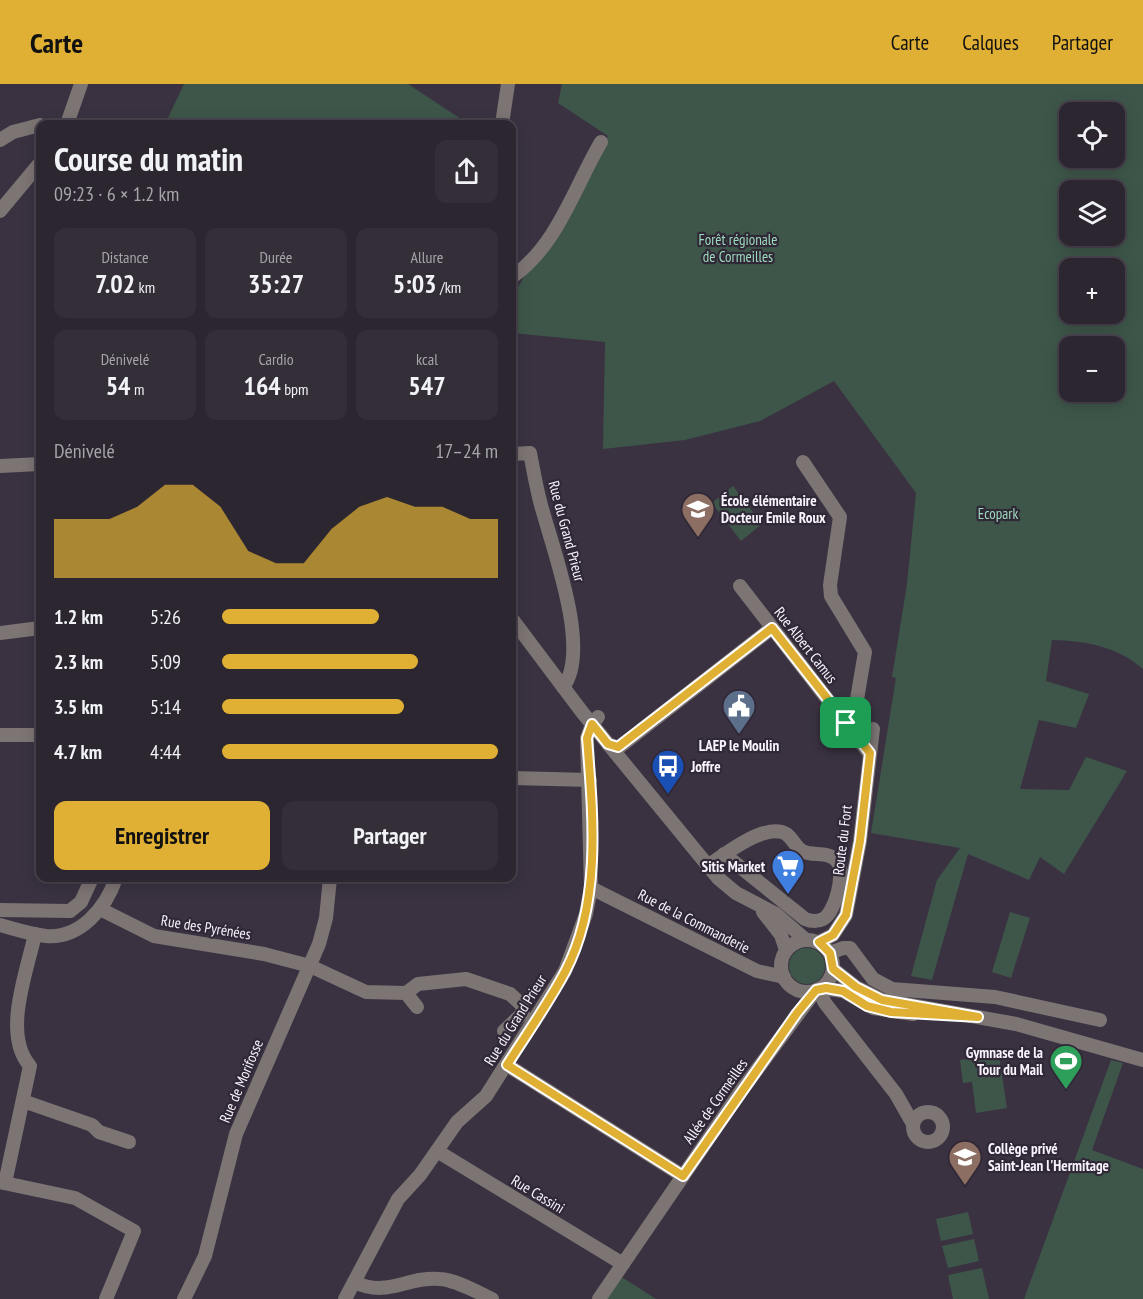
<!DOCTYPE html>
<html lang="fr">
<meta charset="utf-8">
<style>
:root{--surface:#2c2631;--page:#342e39;--text:#f1f3f6;--muted:#a6a5ab;--line:#48434d;--accent:#e0b034}
body{margin:0;font-family:"PT Sans Narrow",sans-serif;background:var(--page);color:var(--text);height:100vh;display:flex;flex-direction:column;font-size:22px;white-space:nowrap}
*{box-sizing:border-box;margin:0}
p{font-size:20px;color:var(--muted)}
.icon{flex:none;width:33px;height:33px;fill:none;stroke:currentColor;stroke-width:2;stroke-linecap:round;stroke-linejoin:round}
.map{position:relative;flex:1;overflow:hidden}
.drawer{position:absolute;left:36px;top:36px;width:480px;height:762px;display:flex;flex-direction:column;background:var(--surface);border-radius:12px;box-shadow:0 3px 15px #0003,0 0 0 2px var(--line)}
.drawer>*{flex:none}
.buttons{position:absolute;left:1059px;top:18px;display:grid;gap:12px}
.buttons a{display:grid;place-items:center;width:66px;height:66px;border-radius:12px;background:var(--surface);box-shadow:0 3px 15px #0003,0 0 0 2px var(--line);font-size:30px}
.pin{position:absolute;display:grid;place-items:center;width:51px;height:51px;color:#fff;margin:-26px;border-radius:12px;box-shadow:0 3px 9px #0006}
.round{display:grid;place-items:center;flex:none;width:63px;height:63px;border-radius:12px;background:var(--page)}
.headline{display:flex;align-items:center;justify-content:space-between;height:102px;padding:0 18px}
h1{font-size:33px;font-weight:700;line-height:45px}
.stats{display:grid;grid-template-columns:repeat(3,1fr);gap:9px;height:102px;padding:6px 18px}
.stats div{display:grid;align-content:center;border-radius:12px;background:var(--page);text-align:center}
.stats b{font-size:26px;font-weight:700}
.stats small{font-size:16px;font-weight:400}
.stats p{font-size:16px}
.chart{height:168px;padding:12px 18px}
.chart p{display:flex;justify-content:space-between}
.chart svg{width:100%;height:108px;margin-top:6px;fill:var(--accent);opacity:.7}
.primary-button{display:flex;gap:12px;margin-top:auto;padding:12px 18px}
.primary-button a{flex:1;height:69px;border-radius:12px;background:var(--accent);color:#111;font-size:24px;font-weight:700;line-height:69px;text-align:center}
.primary-button a+a{background:var(--page);color:var(--text)}
ul{padding:0 18px;list-style:none;font-size:20px}
li{display:grid;grid-template-columns:96px 72px 1fr;align-items:center;height:45px}
li i{height:15px;border-radius:8px;background:var(--accent)}
header{display:flex;align-items:center;gap:36px;box-sizing:border-box;height:84px;padding:0 30px;background:var(--accent);color:#111}
header strong{font-size:28px}
nav{display:flex;gap:33px;margin-inline-start:auto;font-size:21px}
.map>svg:first-child{display:block}
</style>
<header>
<strong>Carte</strong>
<nav><a>Carte</a><a>Calques</a><a>Partager</a></nav>
</header>
<div class="map">
<svg width="1143" height="1215" viewBox="0 0 1143 1215">
<rect width="100%" height="100%" fill="#3a3241"/>
<g fill="#3e564a" fill-rule="evenodd">
<polygon points="184,0 408,0 461,35 456,40 165,40"/>
<path d="M562 0H1143V585C1117 562 1085 557 1052 556L1046 597 1089 610 1076 644 1039 636 1020 705 1069 706 1086 673 1127 687 1064 790 1040 773 1029 796 968 770 932 896 911 892 937 796 960 764 871 749 896 594 892 593 907 500 916 409 834 297 760 337 685 356 603 365 605 258 512 249V213L608 52 558 19ZM1070 28H1114V74H1070ZM1070 106H1114V152H1070ZM1070 184H1114V230H1070ZM1070 262H1114V308H1070Z"/>
<polygon points="733,402 762,440 741,457 712,419"/>
<polygon points="1010,828 1030,834 1011,894 992,888"/>
<circle cx="807" cy="882" r="18"/>
<polygon points="998,965 1007,1024 976,1029 972,998 963,999 960,976 968,975 968,970"/>
<polygon points="1111,976 1123,979 1092,1066 1143,1085 1143,1215 1024,1215"/>
<polygon points="968,1128 973,1150 941,1157 936,1135"/>
<polygon points="974,1155 979,1177 948,1184 942,1162"/>
<polygon points="982,1184 989,1215 953,1215 948,1191"/>
<polygon points="620,1192 656,1215 605,1215"/>
</g>
<g fill="none" stroke-linecap="round" stroke-linejoin="round">
<g stroke="#7d7474" stroke-width="14">
<polyline points="67,40 81,0"/>
<polyline points="502,40 508,0"/>
<polyline points="0,56 13,48 40,41"/>
<polyline points="0,127 40,79"/>
<path d="M512 193C557 162 574 104 601 58"/>
<path d="M512 370 530 369C534 389 537 409 543 428 554 468 591 568 563 603"/>
<polyline points="803,378 840,433 830,501 831,512 865,568 854,633 846,639"/>
<polyline points="0,382 40,380"/>
<polyline points="740,502 869,669"/>
<polyline points="512,535 582,628 718,794 736,809 776,830 806,856"/>
<polyline points="0,549 40,544"/>
<polyline points="0,651 40,651"/>
<polyline points="608,660 618,664 772,544"/>
<polyline points="512,694 590,696"/>
<path d="M709 781C725 770 761 742 782 748 792 751 794 762 802 767 813 773 827 766 837 777 846 788 835 829 823 835 817 838 810 837 805 835L724 770"/>
<polyline points="591,804 757,887 784,893"/>
<polyline points="100,825 154,852 264,870 310,882 366,908 406,909 418,900 466,895 510,910 522,921 523,929 504,947"/>
<polyline points="0,826 70,827 81,818 92,794"/>
<polyline points="763,828 781,851 786,866"/>
<path d="M0 841C15 845 30 850 46 852 80 855 106 824 116 794"/>
<circle cx="807" cy="882" r="26"/>
<polyline points="819,858 833,851 846,831 860,757 873,645"/>
<polyline points="830,869 843,864 850,864 873,895 892,905 995,913 1100,936"/>
<polyline points="833,885 856,903 882,916 1016,940 1143,976"/>
<polyline points="821,904 843,907 873,924 913,930"/>
<polyline points="818,905 825,919 896,1010 913,1040"/>
<polyline points="406,909 417,923"/>
<polyline points="507,981 683,1092"/>
<polyline points="23,1017 92,1041 99,1048 129,1058"/>
<circle cx="928" cy="1043" r="15"/>
<polyline points="437,1067 623,1180"/>
<polyline points="0,1098 75,1114 134,1147 106,1215"/>
<path d="M5 1099 30 982C2 950 27 888 35 850"/>
<path d="M354 1198C388 1214 407 1192 440 1195 456 1196 477 1208 492 1215"/>
<polyline points="184,1215 205,1172 236,1050 319,860 326,834 330,794"/>
<polyline points="345,1215 398,1115 420,1091 457,1038 486,1012 565,887 586,830 591,804 587,654 592,640 598,633"/>
<polyline points="599,1215 741,1007 816,906"/>
</g>
</g>
<g fill="none" stroke-linecap="round" stroke-linejoin="round">
<defs>
<path id="route" d="M772 544 870 669 860 757 846 831 833 851 819 858 830 869 833 885 856 903 882 916 978 933 891 928 867 922 843 907 826 904 816 906 797 929 683 1092 507 981C526 951 548 920 565 888 602 818 593 731 587 654L592 640 608 660 618 663Z"/>
</defs>
<use href="#route" stroke="#fff" stroke-width="12"/>
<use href="#route" stroke="#e0b034" stroke-width="8"/>
</g>
<defs>
<symbol id="school-pin" viewBox="-11 -11 22 30"><path d="M0 17L-7.5 6A9.5 9.5 0 1 1 7.5 6Z" fill="#8d6e63" stroke="#302836"/><path d="M0-5L7-2L0 1L-7-2ZM-4 1L0 2.5L4 1V4Q0 6-4 4Z" fill="#fff"/></symbol>
<symbol id="civic-pin" viewBox="-11 -11 22 30"><path d="M0 17L-7.5 6A9.5 9.5 0 1 1 7.5 6Z" fill="#5c6f8a" stroke="#302836"/><path d="M-.6-6.5H3V-4.5H.6V-3L4-1V1h2V6H-6V1h2V-1L-.6-3ZM-1.2 2.5V6h2.4V2.5Z" fill="#fff"/></symbol>
<symbol id="bus-pin" viewBox="-11 -11 22 30"><path d="M0 17L-7.5 6A9.5 9.5 0 1 1 7.5 6Z" fill="#1a4fb4" stroke="#302836"/><path d="M-5-6H5V4H4V6H2V4H-2V6H-4V4H-5ZM-3.5-4V0h7V-4ZM-3.5 1.2v1.5H-2V1.2ZM2 1.2v1.5H3.5V1.2Z" fill="#fff"/></symbol>
<symbol id="supermarket-pin" viewBox="-11 -11 22 30"><path d="M0 17L-7.5 6A9.5 9.5 0 1 1 7.5 6Z" fill="#3f7fe0" stroke="#302836"/><path d="M-6-5.5h2.5l.6 2H6L4.5 2H-2.5L-4.4-4H-6ZM-1.5 3.2a1.3 1.3 0 1 0 .1 0ZM3 3.2a1.3 1.3 0 1 0 .1 0Z" fill="#fff"/></symbol>
<symbol id="stadium-pin" viewBox="-11 -11 22 30"><path d="M0 17L-7.5 6A9.5 9.5 0 1 1 7.5 6Z" fill="#2e9e5b" stroke="#302836"/><path d="M0-5a6.5 5 0 1 0 0 10a6.5 5 0 1 0 0-10ZM-3.5-1.8h7v3.6h-7Z" fill="#fff"/></symbol>
</defs>
<g fill-rule="evenodd">
<use href="#school-pin" x="679" y="406" width="38" height="52"/>
<use href="#civic-pin" x="720" y="603" width="38" height="52"/>
<use href="#bus-pin" x="649" y="663" width="38" height="52"/>
<use href="#supermarket-pin" x="769" y="763" width="38" height="52"/>
<use href="#stadium-pin" x="1047" y="958" width="38" height="52"/>
<use href="#school-pin" x="946" y="1054" width="38" height="52"/>
</g>
<g text-anchor="middle" dominant-baseline="central" stroke-width="4.5" stroke-linejoin="round" paint-order="stroke">
<g font-size="15" fill="#9cdbbd" stroke="#302836">
<text x="738" y="155">Forêt régionale<tspan x="738" dy="17">de Cormeilles</tspan></text>
<text x="998" y="429">Ecopark</text>
</g>
<g font-size="15" font-weight="bold" fill="#f8f3fc" stroke="#302836" text-anchor="start">
<text x="721" y="416">École élémentaire<tspan x="721" dy="17">Docteur Emile Roux</tspan></text>
<text x="739" y="661" text-anchor="middle">LAEP le Moulin</text>
<text x="691" y="682">Joffre</text>
<text x="765" y="782" text-anchor="end">Sitis Market</text>
<text x="1043" y="968" text-anchor="end">Gymnase de la<tspan x="1043" dy="17">Tour du Mail</tspan></text>
<text x="988" y="1064">Collège privé<tspan x="988" dy="17">Saint-Jean l'Hermitage</tspan></text>
</g>
<g font-size="15" fill="#f8f3fc" stroke="#302836">
<text transform="translate(567 447) rotate(75)">Rue du Grand Prieur</text>
<text transform="translate(806 561) rotate(52)">Rue Albert Camus</text>
<text transform="translate(842 756) rotate(-83)">Route du Fort</text>
<text transform="translate(694 837) rotate(27)">Rue de la Commanderie</text>
<text transform="translate(206 843) rotate(9)">Rue des Pyrénées</text>
<text transform="translate(515 936) rotate(-58)">Rue du Grand Prieur</text>
<text transform="translate(241 997) rotate(-67)">Rue de Morifosse</text>
<text transform="translate(715 1017) rotate(-55)">Allée de Cormeilles</text>
<text transform="translate(538 1110) rotate(31)">Rue Cassini</text>
</g>
</g>
</svg>
<div class="buttons">
<a><svg class="icon" aria-label="locate" viewBox="0 0 24 24"><circle cx="12" cy="12" r="6"/><path d="M12 2v4M12 18v4M2 12h4M18 12h4"/></svg></a>
<a><svg class="icon" aria-label="layers" viewBox="0 0 24 24"><path d="M12 4l9 5-9 5-9-5zM3 14l9 5 9-5"/></svg></a>
<a>+</a>
<a>−</a>
</div>
<div class="pin" style="left:846px;top:639px;background:#1e9e55"><svg class="icon" aria-label="arrive" viewBox="0 0 24 24"><path d="M6 21V4h12l-3 4 3 4H6"/></svg></div>
<section class="drawer">
<div class="headline"><div><h1>Course du matin</h1><p>09:23 · 6 × 1.2 km</p></div><a class="round"><svg class="icon" aria-label="share" viewBox="0 0 24 24"><path d="M12 15V3M7 8l5-5 5 5M5 13v7h14v-7"/></svg></a></div>
<div class="stats">
<div><p>Distance</p><b>7.02<small> km</small></b></div>
<div><p>Durée</p><b>35:27</b></div>
<div><p>Allure</p><b>5:03<small> /km</small></b></div>
</div>
<div class="stats">
<div><p>Dénivelé</p><b>54<small> m</small></b></div>
<div><p>Cardio</p><b>164<small> bpm</small></b></div>
<div><p>kcal</p><b>547</b></div>
</div>
<div class="chart"><p><span>Dénivelé</span>17–24 m</p>
<svg viewBox="0 0 160 44" preserveAspectRatio="none"><path d="M0 44V20L10 20L20 20L30 15L40 6L50 6L60 15L70 33L80 38L90 38L100 24L110 15L120 11L130 15L140 15L150 20L160 20V44z"/></svg>
</div>
<ul>
<li><b>1.2 km</b>5:26<i style="width:57%"></i></li>
<li><b>2.3 km</b>5:09<i style="width:71%"></i></li>
<li><b>3.5 km</b>5:14<i style="width:66%"></i></li>
<li><b>4.7 km</b>4:44<i style="width:100%"></i></li>
</ul>
<div class="primary-button"><a>Enregistrer</a><a>Partager</a></div>
</section>
</div>
